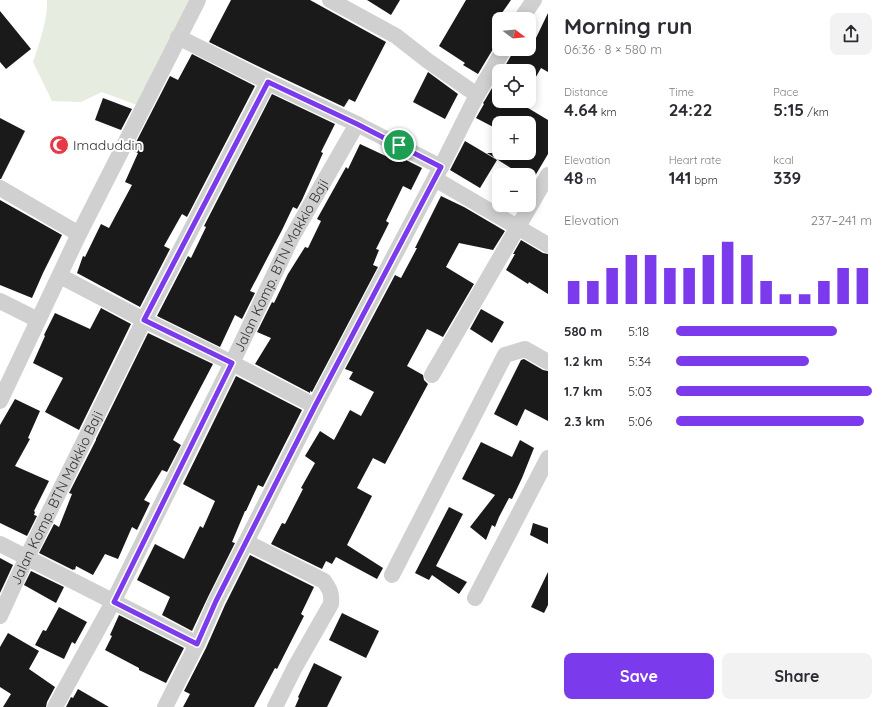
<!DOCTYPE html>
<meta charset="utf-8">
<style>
:root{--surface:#fff;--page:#f2f2f3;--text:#2b2b33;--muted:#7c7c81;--accent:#7c3aed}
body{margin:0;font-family:Quicksand,sans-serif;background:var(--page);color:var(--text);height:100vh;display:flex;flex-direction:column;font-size:15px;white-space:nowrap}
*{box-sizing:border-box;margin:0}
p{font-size:13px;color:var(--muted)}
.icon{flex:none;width:22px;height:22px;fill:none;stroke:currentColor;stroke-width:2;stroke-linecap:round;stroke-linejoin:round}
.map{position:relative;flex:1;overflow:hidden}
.drawer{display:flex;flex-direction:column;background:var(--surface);width:340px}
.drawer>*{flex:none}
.needle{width:26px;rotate:106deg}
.controls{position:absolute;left:492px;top:12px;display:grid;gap:8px}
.controls a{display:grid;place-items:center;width:44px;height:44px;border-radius:8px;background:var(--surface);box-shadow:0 2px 10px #0003;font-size:20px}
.pin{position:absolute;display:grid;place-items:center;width:34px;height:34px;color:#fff;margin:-17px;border:2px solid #fff;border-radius:50%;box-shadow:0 1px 4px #0007}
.round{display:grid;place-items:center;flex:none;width:42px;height:42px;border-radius:8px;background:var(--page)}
.head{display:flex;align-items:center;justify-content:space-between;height:68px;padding:0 16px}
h1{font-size:22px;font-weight:700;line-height:30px}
.figures{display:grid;grid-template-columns:repeat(3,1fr);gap:6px;height:68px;padding:4px 16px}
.figures div{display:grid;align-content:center}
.figures b{font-size:17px;font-weight:700}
.figures small{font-size:11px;font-weight:400}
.figures p{font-size:11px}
.chart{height:112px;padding:8px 16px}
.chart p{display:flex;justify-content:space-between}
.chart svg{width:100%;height:72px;margin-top:4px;stroke:var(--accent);stroke-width:6}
.button{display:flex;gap:8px;margin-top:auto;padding:8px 16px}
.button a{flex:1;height:46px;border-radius:8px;background:var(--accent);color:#fff;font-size:16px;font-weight:700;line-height:46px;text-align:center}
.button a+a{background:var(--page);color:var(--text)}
ul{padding:0 16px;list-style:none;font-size:13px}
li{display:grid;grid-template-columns:64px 48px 1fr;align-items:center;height:30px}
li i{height:10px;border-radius:5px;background:var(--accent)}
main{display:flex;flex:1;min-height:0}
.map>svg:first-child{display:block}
</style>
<main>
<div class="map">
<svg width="548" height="707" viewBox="0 0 548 707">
<rect width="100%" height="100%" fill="#fff"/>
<path fill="#e6ecdf" d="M47 0H190L137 105 102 92 81 102 52 101 33 62C39 44 48 19 47 0Z"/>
<g fill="#1a1a1a">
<polygon points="231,0 310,0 386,42 355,102 349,99 344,107 272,73 209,42"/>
<polygon points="367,0 400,0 391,15"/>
<polygon points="466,0 511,0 499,17 499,41 496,44 478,74 463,65 465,63 439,46"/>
<polygon points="0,11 31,49 6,69 0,62"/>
<polygon points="548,13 548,72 541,68 529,89 529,71 502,71 512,54 513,49 529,49 529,37 535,40"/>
<polygon points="192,54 255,86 187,217 182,214 164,246 170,249 140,307 77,273 83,256 85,257 101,224 109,228 132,185 125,182 138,153 132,150 170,76 178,80"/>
<polygon points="428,72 458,94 445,119 413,102"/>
<polygon points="499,76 499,101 518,101 528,107 528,108 548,120 548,154 532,181 529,179 529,175 522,175 487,153 529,153 529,123 499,123 499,130 476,118 484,104 483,103 485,100"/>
<polygon points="272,94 335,124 321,152 323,153 302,200 297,209 293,207 282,230 250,291 255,293 242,319 235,315 220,347 157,316 188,256 191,258 206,227 204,226"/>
<polygon points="103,98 132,109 121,130 95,120"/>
<polygon points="0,118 25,131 1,179 0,179"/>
<polygon points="465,141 497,160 480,188 450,170"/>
<polygon points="360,144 390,158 392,153 422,168 411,190 403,186 386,221 389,223 376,249 379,250 373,265 378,267 312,392 310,391 310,393 255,364 271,338 257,332 272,302 274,303 288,274 305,247 308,248 321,221 317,219 346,167 348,169"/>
<polygon points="441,196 464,207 505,231 493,250 459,243 446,267 474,284 443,337 427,329 407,366 423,375 424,380 428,384 385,464 373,458 357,488 372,496 347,545 383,568 377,579 336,557 332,564 326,561 322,569 271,544 282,523 285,524 303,489 301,488 315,463 305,456 320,431 334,440 350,410 361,416 374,392 349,379 353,372 345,369 395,275 401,278 417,248 415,248"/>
<polygon points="0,200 62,235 43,273 32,298 0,285"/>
<polygon points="521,240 543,253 548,254 548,294 529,282 528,284 506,270 515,254 513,254"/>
<polygon points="101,308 131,324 79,430 45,412 63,378 33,363 45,336 44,335 55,313 90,329"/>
<polygon points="481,309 504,322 492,343 470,329"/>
<polygon points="148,333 213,364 173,440 181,445 167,472 162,470 144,500 150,503 137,530 132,527 118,559 105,554 93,575 76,566 75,570 74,569 73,570 39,553 54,524 59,527 72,494 69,493 96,440 96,439"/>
<polygon points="524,359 543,370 548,371 548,421 525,409 517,426 494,414 521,360"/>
<polygon points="236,376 302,410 263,487 258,485 246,511 245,511 232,542 235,543 208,597 192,631 162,615 170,597 137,580 155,544 184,559 200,526 203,528 215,501 183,484"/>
<polygon points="15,399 40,411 28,438 30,439 15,466 49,481 34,511 35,512 34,515 37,516 27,536 0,523 0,425"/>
<polygon points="520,440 534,448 522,478 512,499 509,498 499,517 495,527 492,525 486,540 470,527 495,495 462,479 481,442 512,457"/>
<polygon points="449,507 463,514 436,566 467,582 459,594 432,575 429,580 415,573"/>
<polygon points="533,523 548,528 548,544 530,535"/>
<polygon points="250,555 314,587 301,614 304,616 277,669 275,668 254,707 183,707 190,694 184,691 206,648 225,605"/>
<polygon points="0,558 13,565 0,593"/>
<polygon points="31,571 64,587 56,603 24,585"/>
<polygon points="548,572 548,605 544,613 531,607"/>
<polygon points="59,607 87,622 75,644 72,642 64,659 35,645 43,630 46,631"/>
<polygon points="342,613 379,631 366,658 329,640"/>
<polygon points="119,615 184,648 166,683 139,670 139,668 105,650 112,636 110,635"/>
<polygon points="8,633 39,651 29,669 55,687 47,702 46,707 3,707 11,694 0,687 0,647"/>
<polygon points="314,663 342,677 327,707 295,707 299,698 298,697"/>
<polygon points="78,689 109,707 66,707 71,697 73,698"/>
</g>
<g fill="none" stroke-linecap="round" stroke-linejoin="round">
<g stroke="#d0d0d0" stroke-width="16">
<polyline points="330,0 396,36 428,61 477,95"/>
<polyline points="521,19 534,0"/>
<polyline points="178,37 268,82 357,124 441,167"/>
<polyline points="435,179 548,245"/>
<polyline points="0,188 79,234"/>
<polyline points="60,276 144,320 232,363 315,406"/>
<polyline points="0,301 38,320"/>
<polyline points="432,375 548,175"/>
<polyline points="0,401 79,234 198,0"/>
<path d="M246 542 324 581C330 590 332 593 331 604L295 667 275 707"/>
<polyline points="0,544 197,644"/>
<polyline points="392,575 505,355 525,349 548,362"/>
<polyline points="475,598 548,458"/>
<path id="s1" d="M0 616 27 557 144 320 268 82"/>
<path id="s2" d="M55 707 113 602 232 363 292 237 357 124"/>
<polyline points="165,707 197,644 216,601 315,406 441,167 477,95 504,49"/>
</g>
</g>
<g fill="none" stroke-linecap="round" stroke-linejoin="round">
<defs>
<polygon id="route" points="268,82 357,124 441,167 315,406 216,601 197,644 114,602 232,363 144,320"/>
</defs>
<use href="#route" stroke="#fff" stroke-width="8"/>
<use href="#route" stroke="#7c3aed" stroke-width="5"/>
</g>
<defs>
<symbol id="mosque-disc" viewBox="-11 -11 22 22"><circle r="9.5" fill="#e63946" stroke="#fff"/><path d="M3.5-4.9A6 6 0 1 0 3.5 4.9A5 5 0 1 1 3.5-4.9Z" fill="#fff"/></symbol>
</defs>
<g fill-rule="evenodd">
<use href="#mosque-disc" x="48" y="134" width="22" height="22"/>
</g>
<g text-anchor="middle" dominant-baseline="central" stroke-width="4" stroke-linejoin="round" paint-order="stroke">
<g font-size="14" fill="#333" stroke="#fff" text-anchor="start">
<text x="73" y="145">Imaduddin</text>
</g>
<g font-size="14" fill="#333" stroke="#fff">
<text stroke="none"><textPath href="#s2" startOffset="496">Jalan Komp. BTN Makkio Baji</textPath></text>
<text stroke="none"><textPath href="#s1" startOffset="131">Jalan Komp. BTN Makkio Baji</textPath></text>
</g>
</g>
</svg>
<div class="controls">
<a><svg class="needle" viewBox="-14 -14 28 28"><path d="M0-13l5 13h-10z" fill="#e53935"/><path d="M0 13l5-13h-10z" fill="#7c7c81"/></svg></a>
<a><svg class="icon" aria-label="locate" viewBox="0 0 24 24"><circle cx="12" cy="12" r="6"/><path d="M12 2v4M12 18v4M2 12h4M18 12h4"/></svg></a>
<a>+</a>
<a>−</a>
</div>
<div class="pin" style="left:399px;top:145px;background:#1e9e55"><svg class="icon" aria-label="arrive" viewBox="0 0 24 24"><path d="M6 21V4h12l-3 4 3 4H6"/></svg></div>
</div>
<section class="drawer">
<div class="head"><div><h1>Morning run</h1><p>06:36 · 8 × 580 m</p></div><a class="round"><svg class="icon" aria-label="share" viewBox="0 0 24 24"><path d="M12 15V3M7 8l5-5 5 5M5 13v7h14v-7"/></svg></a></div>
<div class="figures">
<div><p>Distance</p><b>4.64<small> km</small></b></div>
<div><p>Time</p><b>24:22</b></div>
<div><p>Pace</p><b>5:15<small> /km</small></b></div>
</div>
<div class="figures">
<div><p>Elevation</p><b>48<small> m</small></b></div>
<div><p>Heart rate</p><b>141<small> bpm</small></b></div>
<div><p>kcal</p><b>339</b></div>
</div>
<div class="chart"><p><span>Elevation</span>237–241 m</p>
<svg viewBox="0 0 160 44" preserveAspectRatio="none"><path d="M5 44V30M15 44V30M25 44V22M35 44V14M45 44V14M55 44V22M65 44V22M75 44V14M85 44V6M95 44V14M105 44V30M115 44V38M125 44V38M135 44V30M145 44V22M155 44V22"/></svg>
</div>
<ul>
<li><b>580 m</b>5:18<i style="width:82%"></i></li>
<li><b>1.2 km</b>5:34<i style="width:68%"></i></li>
<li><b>1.7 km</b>5:03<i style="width:100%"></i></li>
<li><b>2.3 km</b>5:06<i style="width:96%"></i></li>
</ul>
<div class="button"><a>Save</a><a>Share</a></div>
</section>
</main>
